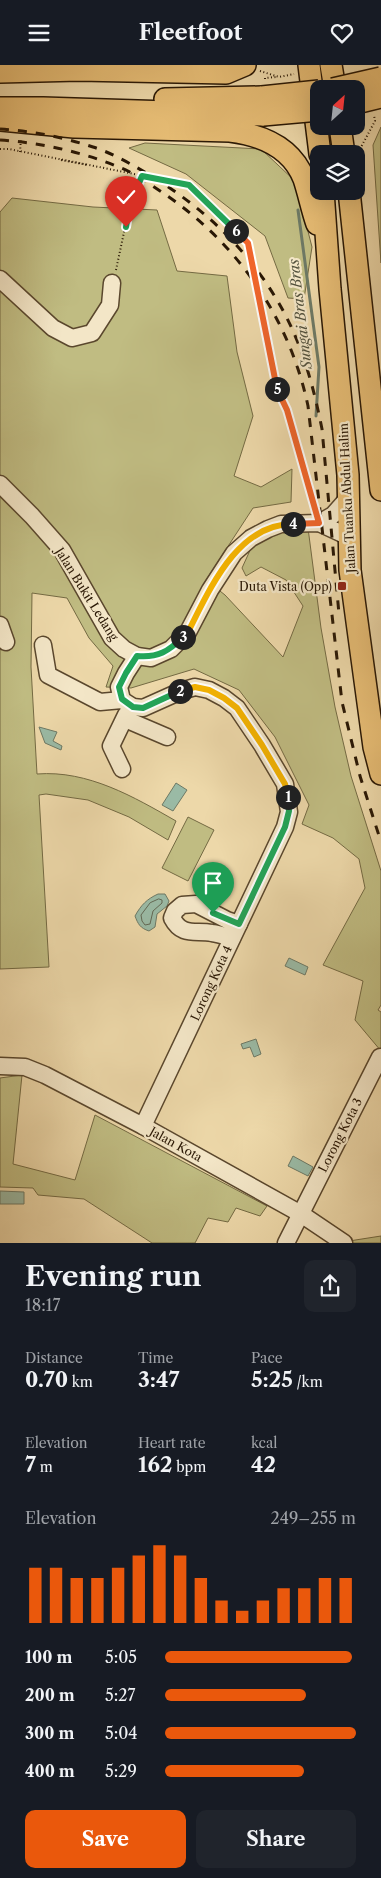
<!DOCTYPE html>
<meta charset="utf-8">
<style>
:root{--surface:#171b24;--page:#20242c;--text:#f1f3f6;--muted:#9ea1a6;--accent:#ea580c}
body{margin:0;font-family:"Libre Caslon Text",serif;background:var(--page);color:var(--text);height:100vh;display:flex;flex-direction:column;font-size:19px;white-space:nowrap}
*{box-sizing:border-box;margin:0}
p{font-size:16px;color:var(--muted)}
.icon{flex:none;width:28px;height:28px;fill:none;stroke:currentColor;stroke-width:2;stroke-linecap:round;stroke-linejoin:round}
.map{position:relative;height:1178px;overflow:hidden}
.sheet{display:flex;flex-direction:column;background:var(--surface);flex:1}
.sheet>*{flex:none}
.needle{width:32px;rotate:27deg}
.fabs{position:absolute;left:310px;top:15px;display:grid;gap:10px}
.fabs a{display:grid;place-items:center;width:55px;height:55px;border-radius:10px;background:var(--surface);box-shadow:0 5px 20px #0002;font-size:25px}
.pin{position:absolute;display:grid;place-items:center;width:42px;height:42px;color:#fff;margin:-51px -21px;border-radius:50% 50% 50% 0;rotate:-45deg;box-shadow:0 0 5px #0007}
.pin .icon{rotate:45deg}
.km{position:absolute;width:25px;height:25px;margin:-12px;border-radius:50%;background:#222;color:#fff;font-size:14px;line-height:25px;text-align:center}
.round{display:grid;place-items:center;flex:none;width:52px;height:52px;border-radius:10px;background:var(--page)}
.headline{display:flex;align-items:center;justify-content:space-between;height:85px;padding:0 25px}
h1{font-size:28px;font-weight:700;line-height:38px}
.stats{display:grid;grid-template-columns:repeat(3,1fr);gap:8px;height:85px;padding:5px 25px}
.stats div{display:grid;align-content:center}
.stats b{font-size:21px;font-weight:700}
.stats small{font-size:14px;font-weight:400}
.stats p{font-size:14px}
.chart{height:140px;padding:10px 25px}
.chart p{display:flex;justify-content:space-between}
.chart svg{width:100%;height:90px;margin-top:5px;stroke:var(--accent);stroke-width:6}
.primary-button{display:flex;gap:10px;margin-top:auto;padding:10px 25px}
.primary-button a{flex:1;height:58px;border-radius:10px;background:var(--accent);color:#fff;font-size:20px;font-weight:700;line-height:58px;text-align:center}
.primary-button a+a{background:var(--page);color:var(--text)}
ul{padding:0 25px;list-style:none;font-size:16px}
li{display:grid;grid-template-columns:80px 60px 1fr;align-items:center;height:38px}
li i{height:12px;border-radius:6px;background:var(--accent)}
header{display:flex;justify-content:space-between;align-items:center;height:65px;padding:0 25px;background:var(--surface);font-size:22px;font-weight:700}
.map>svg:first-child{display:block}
</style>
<header><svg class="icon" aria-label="menu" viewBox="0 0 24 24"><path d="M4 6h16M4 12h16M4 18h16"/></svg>Fleetfoot<svg class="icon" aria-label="heart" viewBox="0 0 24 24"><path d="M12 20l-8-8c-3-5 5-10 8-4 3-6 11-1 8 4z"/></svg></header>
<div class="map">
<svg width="381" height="1178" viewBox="0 0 381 1178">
<rect width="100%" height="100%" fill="#edd8a9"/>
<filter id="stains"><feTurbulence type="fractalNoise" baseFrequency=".004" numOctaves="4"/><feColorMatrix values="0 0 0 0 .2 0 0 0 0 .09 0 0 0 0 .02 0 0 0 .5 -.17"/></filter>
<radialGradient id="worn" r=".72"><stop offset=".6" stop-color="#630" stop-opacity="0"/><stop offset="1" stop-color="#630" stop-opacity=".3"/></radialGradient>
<g fill="#c0bc82" stroke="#746a43">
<polygon points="381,62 381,198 373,80"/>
<polygon points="145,78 261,84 295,116 312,182 304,234 288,233 265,171 186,109 129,83"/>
<path d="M12 133 93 142 157 145 177 206 227 211 237 287 253 351 234 411 261 422 292 404 291 437 253 443 206 515 225 530 283 592 303 541 286 515 261 502 246 511 242 503 252 481 274 467 308 463 321 563 335 642 351 711 381 806V940L378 945 381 947V986L355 955 363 916 323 900 365 823 359 794 333 773 302 759 309 740 275 672 239 625 194 604 131 623 106 622 113 601 89 573 67 533 32 528 31 602 37 709C88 705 134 732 176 756L168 775 129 752 88 735 46 729 39 730 49 902 0 904V147Z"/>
<polygon points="188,752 214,765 188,816 162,803"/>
<polygon points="22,1010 13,1099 75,1115 95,1050 267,1141 260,1151 236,1143 228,1157 208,1153 195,1178 152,1178 84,1134 38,1130 33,1123 0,1122 0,1013"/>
<polygon points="381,1171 381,1178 353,1178 349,1176"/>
</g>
<g fill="#9abaa5" stroke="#6d7965">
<polygon points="39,662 57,667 53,676 62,681 61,685 45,678"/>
<polygon points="176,718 187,725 173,746 162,740"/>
<path d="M158 829H165L169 836 167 841 157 849 155 862 149 866C140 863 138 859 135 851 141 840 147 834 158 829Z"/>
<polygon points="289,893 308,902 305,910 285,901"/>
<polygon points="256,974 261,989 254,992 250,982 243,984 241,979"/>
<polygon points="293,1091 313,1102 308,1111 288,1101"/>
<polygon points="0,1126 24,1127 24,1139 0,1139"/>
</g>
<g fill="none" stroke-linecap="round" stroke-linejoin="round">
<polygon stroke="#626854" stroke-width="1" points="159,834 162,835 162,838 153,846 150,859 145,860 142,856 141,850 150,838"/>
<polyline stroke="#6d7965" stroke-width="3" points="298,145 319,302 316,351"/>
<defs>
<g id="minor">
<polyline points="0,214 53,263 72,273 92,268 110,240 112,218"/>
<polyline points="0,419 32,451 62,485 112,573 124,584 137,591 151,593 171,584 188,567 210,525 234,488 251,473 268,464 281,459 319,458 349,472"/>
<polyline points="319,458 333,450 348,433"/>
<polyline points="0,560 6,577"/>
<polyline points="43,580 48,610 100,637 122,635"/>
<polyline points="137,591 126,608 119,622 122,635 133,642 143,643 181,626 195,622 209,625 224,633 237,643 262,680 285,719 289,747 285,762 143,1061"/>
<polyline points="125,654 167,672"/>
<polyline points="122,704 111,681 126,650 133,642"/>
<path d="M232 873C225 871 219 869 212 868 195 865 182 872 172 853L175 846 182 840 196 839 227 855 239 859"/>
<polyline points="0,1001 25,1002 45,1010 143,1061 301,1149 344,1178"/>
<polyline points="286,1178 380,992"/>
</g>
<g id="major">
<polyline points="309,0 320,89"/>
<polyline points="331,0 335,24"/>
<polyline points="0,7 79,5 226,8 245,0"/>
<polyline points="165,34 262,32"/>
<polyline points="0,43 43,43 263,50"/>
<path d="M0 55 74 62 230 66C262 70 292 83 304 114 309 129 312 145 317 159"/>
<polyline points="340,61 344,89"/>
<polyline points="323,126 330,224 348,410 350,505 374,682 381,709"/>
<polyline points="349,126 381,425"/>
</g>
</defs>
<use href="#minor" stroke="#5a472d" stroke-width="19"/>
<use href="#major" stroke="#291704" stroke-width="24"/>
<g stroke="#291704" stroke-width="2" stroke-dasharray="1 2.5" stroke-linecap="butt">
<polyline points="260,6 279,12 294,9"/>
<polyline points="265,14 265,13 276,12"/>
<polyline points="0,84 9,84 189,120 248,178 277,328 287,345 315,444"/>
<polyline points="360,84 375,56 374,50"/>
<polyline points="20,87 21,73"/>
<polyline points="61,95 88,100"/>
<polyline points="116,205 130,139 142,111"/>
</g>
<use href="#minor" stroke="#f3e6c7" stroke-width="16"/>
<use href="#major" stroke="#e6bc74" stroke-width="21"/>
<g stroke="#291704" stroke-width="3" stroke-dasharray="9 9" stroke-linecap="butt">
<path d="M0 64C31 66 63 72 93 82 112 88 131 99 148 109 201 141 245 181 277 235 301 275 313 319 322 364L339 549"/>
<path d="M0 75C44 78 88 88 128 106 141 113 154 122 166 130 239 180 290 255 308 341L342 637 360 711 381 777"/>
</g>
<defs>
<g id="major-bridge">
<polyline points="333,24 381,13"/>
<polyline points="262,32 319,26"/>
<polyline points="356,38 381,32"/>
<polyline points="263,50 319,45"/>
</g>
</defs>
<use href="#major-bridge" stroke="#291704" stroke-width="24" stroke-linecap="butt"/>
<use href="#major-bridge" stroke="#e6bc74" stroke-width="21"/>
</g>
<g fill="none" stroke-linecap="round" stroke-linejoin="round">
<defs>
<polyline id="split-1" points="213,848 239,859 285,762 289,746 288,732"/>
<polyline id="split-2" points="180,626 195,622 209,625 224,633 237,643 262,680 285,719 288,732"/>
<path id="split-3" d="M180 626 143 643 133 642 122 634 119 622 126 608 137 591C158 593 169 586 183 572"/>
<path id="split-4" d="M183 572 188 567C210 524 237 459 293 459"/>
<polyline id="split-5" points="277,324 287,345 319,458 293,459"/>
<polyline id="split-6" points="236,166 248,178 277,324"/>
<polyline id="split-7" points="126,162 130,139 142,111 189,120 236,166"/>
</defs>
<use href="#split-1" stroke="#fff" stroke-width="10"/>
<use href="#split-2" stroke="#fff" stroke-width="10"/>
<use href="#split-3" stroke="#fff" stroke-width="10"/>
<use href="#split-4" stroke="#fff" stroke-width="10"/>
<use href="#split-5" stroke="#fff" stroke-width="10"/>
<use href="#split-6" stroke="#fff" stroke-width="10"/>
<use href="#split-7" stroke="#fff" stroke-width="10"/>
<use href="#split-1" stroke="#22a559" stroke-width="6"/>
<use href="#split-2" stroke="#f5b400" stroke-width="6"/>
<use href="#split-3" stroke="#22a559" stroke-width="6"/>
<use href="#split-4" stroke="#f5b400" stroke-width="6"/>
<use href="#split-5" stroke="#f0652b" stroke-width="6"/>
<use href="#split-6" stroke="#f0652b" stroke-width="6"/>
<use href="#split-7" stroke="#22a559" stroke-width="6"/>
</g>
<rect fill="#8f2418" stroke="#f3e6c7" stroke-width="2" x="337" y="516" width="10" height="10" rx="2.5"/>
<g text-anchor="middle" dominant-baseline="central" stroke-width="4.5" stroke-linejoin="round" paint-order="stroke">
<g font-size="12" fill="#291704" stroke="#f3e6c7">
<text transform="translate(347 433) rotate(-93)">Jalan Tuanku Abdul Halim</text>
<text transform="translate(87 529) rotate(58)">Jalan Bukit Ledang</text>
<text transform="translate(211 918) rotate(-65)">Lorong Kota 4</text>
<text transform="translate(340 1070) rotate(-63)">Lorong Kota 3</text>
<text transform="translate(176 1079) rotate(29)">Jalan Kota</text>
</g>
<g font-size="12" fill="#291704" stroke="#f3e6c7" text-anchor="end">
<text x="332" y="521">Duta Vista (Opp)</text>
</g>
<g font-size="14" font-style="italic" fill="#51503c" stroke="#f3e6c7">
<text transform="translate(300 249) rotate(-97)">Sungai Bras Bras</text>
</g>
</g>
<rect width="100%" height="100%" filter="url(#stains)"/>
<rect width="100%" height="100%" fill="url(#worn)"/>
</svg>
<div class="fabs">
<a><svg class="needle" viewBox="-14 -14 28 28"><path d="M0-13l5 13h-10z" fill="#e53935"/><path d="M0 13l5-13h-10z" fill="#9ea1a6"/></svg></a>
<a><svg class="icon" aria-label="layers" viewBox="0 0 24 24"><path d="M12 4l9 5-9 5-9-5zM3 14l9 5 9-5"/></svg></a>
</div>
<div class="pin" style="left:213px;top:848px;background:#1e9e55"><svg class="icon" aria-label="arrive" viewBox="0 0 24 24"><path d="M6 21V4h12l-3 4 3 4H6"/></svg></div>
<div class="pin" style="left:126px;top:162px;background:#d93025"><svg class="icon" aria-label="check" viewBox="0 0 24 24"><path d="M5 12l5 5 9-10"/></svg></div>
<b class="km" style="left:288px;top:732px">1</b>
<b class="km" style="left:180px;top:626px">2</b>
<b class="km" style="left:183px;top:572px">3</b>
<b class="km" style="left:293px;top:459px">4</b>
<b class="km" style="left:277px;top:324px">5</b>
<b class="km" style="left:236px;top:166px">6</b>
</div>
<section class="sheet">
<div class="headline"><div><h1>Evening run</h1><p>18:17</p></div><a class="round"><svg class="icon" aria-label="share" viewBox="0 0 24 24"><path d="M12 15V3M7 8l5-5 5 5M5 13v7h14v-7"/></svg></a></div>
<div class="stats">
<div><p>Distance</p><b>0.70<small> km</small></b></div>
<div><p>Time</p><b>3:47</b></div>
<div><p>Pace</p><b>5:25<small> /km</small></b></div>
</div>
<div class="stats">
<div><p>Elevation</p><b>7<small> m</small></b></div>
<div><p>Heart rate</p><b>162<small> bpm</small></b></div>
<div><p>kcal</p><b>42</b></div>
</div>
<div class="chart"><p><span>Elevation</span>249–255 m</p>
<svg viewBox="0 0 160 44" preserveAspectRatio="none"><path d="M5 44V17M15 44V17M25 44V22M35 44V22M45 44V17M55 44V11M65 44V6M75 44V11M85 44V22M95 44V33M105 44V38M115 44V33M125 44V27M135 44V27M145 44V22M155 44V22"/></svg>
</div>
<ul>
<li><b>100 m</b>5:05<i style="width:98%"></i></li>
<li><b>200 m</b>5:27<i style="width:74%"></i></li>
<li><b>300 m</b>5:04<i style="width:100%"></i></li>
<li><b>400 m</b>5:29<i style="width:73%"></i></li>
</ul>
<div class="primary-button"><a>Save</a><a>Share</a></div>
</section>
